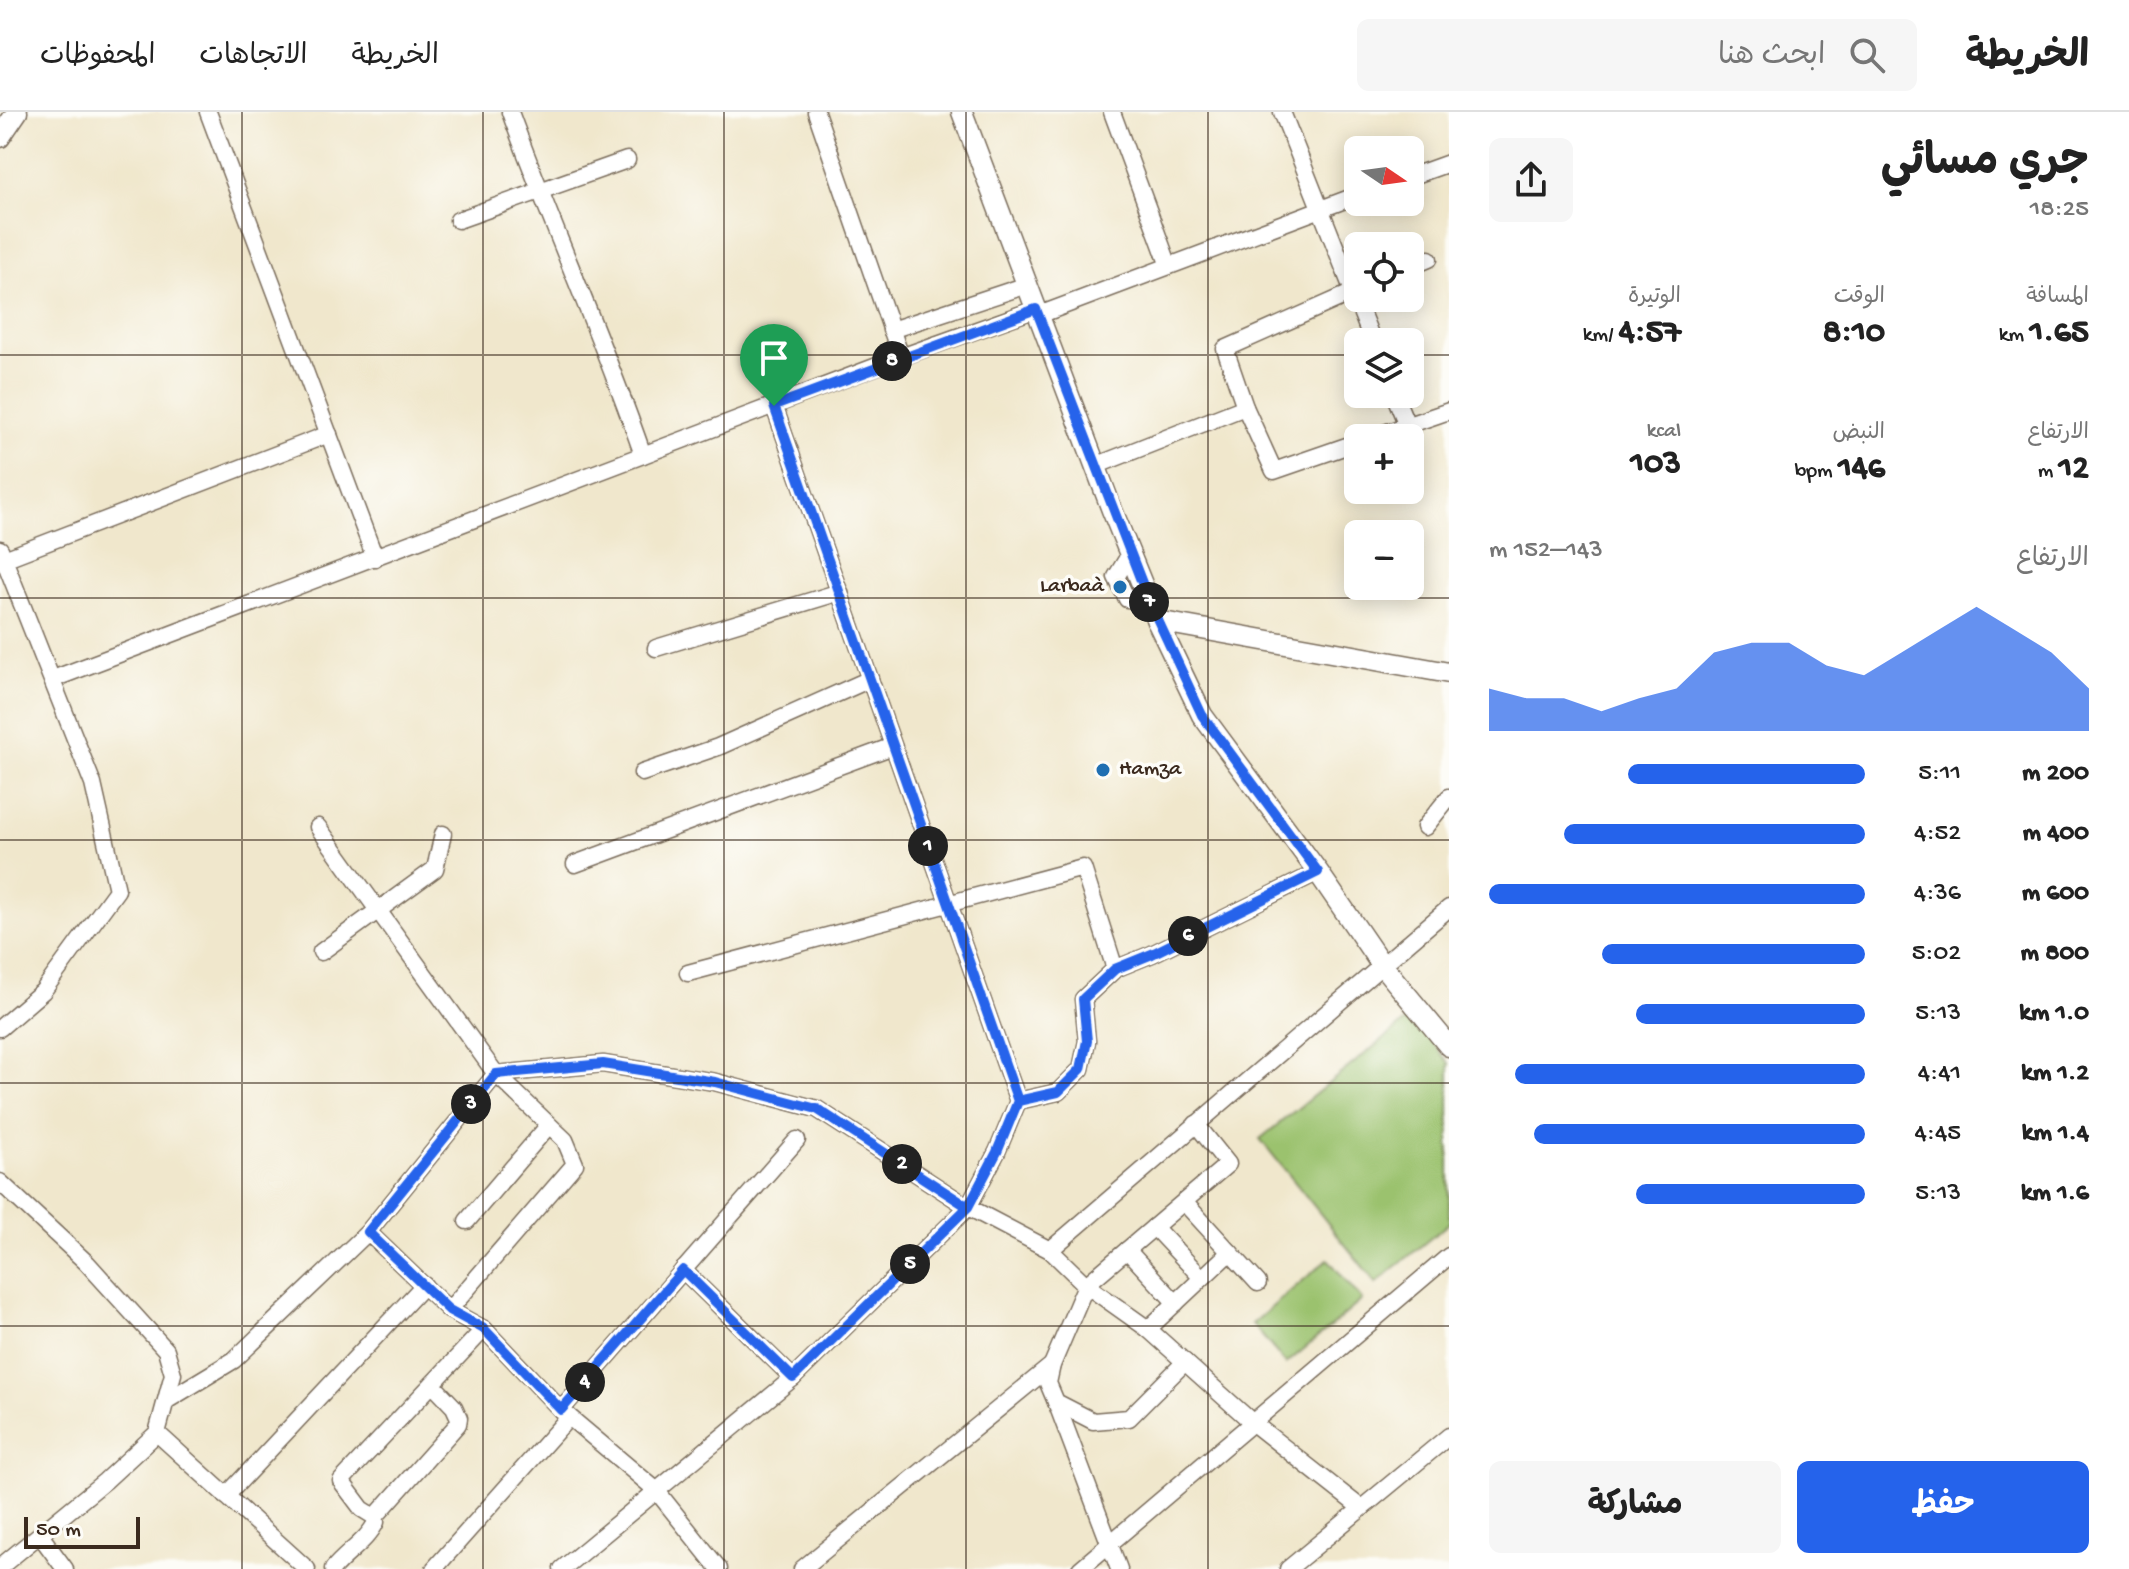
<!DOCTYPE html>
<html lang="ar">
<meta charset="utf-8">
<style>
:root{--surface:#fff;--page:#f6f6f6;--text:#222;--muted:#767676;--line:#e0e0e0;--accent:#2563eb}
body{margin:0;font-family:"Gochi Hand","Playpen Sans Arabic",sans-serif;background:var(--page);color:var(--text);direction:rtl;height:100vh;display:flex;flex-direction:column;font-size:30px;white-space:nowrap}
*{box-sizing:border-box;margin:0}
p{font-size:26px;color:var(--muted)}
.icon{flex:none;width:44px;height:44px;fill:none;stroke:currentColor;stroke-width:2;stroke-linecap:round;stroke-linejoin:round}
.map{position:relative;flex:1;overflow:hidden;direction:ltr}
.panel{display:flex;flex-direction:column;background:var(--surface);width:680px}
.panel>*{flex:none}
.needle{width:52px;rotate:103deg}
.controls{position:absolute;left:1344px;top:24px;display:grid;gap:16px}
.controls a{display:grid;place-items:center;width:80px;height:80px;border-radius:12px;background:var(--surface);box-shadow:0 4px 20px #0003;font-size:40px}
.scale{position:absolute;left:24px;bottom:20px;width:116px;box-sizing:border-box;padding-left:8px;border:4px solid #3b2a1e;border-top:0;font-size:22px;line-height:28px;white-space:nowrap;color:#3b2a1e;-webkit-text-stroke:6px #fdfcf7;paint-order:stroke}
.pin{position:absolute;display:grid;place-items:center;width:68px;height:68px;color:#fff;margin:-82px -34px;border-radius:50% 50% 50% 0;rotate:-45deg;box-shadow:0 0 8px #0007}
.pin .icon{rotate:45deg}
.km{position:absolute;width:40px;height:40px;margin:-20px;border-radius:50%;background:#222;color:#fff;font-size:22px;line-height:40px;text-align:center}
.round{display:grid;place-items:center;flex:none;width:84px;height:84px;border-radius:12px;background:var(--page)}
.overview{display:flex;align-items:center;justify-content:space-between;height:136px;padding:0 40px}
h1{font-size:44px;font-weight:700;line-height:60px}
.metrics{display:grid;grid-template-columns:repeat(3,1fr);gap:12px;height:136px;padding:8px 40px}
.metrics div{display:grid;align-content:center}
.metrics b{font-size:34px;font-weight:700}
.metrics small{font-size:22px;font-weight:400}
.metrics p{font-size:22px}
.chart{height:224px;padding:16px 40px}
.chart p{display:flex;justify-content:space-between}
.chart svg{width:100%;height:144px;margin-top:8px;fill:var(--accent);opacity:.7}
.action{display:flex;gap:16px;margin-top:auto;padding:16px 40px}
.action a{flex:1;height:92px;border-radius:12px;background:var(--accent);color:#fff;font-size:32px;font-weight:700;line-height:92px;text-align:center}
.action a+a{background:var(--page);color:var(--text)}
ul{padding:0 40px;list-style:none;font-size:26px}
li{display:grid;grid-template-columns:128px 96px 1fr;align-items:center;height:60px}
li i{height:20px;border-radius:10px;background:var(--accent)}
header{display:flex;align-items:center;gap:48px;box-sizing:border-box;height:112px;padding:0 40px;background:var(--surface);border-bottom:2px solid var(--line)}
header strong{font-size:38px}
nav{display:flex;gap:44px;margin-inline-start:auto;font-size:28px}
.search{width:560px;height:72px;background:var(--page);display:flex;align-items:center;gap:20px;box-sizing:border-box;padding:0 28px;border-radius:12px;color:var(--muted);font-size:30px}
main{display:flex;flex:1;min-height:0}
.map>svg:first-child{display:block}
</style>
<header>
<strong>الخريطة</strong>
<div class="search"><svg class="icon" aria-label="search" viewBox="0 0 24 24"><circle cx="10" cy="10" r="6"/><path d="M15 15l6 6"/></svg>ابحث هنا</div>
<nav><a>الخريطة</a><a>الاتجاهات</a><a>المحفوظات</a></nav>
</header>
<main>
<section class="panel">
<div class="overview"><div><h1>جري مسائي</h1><p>18:25</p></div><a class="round"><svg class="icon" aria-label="share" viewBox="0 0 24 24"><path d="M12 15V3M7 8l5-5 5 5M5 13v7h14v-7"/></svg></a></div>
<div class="metrics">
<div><p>المسافة</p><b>1.65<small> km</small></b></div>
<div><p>الوقت</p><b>8:10</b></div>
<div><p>الوتيرة</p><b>4:57<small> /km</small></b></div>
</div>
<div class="metrics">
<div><p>الارتفاع</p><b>12<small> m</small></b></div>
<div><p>النبض</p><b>146<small> bpm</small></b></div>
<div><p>kcal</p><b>103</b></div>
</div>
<div class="chart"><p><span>الارتفاع</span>143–152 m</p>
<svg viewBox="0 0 160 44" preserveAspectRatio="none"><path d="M0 44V31L10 34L20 34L30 38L40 34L50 31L60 20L70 17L80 17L90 24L100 27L110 20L120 13L130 6L140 13L150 20L160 31V44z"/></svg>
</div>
<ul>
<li><b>200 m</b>5:11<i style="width:63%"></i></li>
<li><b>400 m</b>4:52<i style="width:80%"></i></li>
<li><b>600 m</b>4:36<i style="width:100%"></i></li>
<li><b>800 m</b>5:02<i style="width:70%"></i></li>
<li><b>1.0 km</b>5:13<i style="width:61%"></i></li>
<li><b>1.2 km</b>4:41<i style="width:93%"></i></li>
<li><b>1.4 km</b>4:45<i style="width:88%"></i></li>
<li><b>1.6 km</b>5:13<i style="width:61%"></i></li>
</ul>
<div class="action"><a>حفظ</a><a>مشاركة</a></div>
</section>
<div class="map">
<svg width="1449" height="1457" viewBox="0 0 1449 1457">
<rect width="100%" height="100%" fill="#fdfcf7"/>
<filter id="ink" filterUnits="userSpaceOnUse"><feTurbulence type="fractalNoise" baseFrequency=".0125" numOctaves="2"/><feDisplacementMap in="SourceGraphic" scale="16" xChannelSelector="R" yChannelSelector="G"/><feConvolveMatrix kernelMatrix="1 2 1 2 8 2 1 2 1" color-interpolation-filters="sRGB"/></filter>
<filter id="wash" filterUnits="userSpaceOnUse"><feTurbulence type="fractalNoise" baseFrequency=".006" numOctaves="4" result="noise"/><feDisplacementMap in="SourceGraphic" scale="32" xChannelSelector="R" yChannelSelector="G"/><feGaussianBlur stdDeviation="1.8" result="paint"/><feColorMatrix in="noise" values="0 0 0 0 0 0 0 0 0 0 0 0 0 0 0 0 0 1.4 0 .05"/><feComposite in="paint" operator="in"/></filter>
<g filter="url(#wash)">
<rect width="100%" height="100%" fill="#f0e7cc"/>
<g fill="#9bc26e" stroke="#6b7646" stroke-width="2">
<polygon points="1412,904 1449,951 1449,1111 1376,1171 1260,1027"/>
<polygon points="1328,1147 1362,1188 1286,1252 1252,1212"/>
</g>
</g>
<g filter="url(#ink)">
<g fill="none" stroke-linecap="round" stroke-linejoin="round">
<defs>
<g id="minor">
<polyline points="208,0 375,446"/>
<path d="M510 0C552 115 603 227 643 343"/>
<polyline points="816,0 901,245"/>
<polyline points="1112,0 1169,154"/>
<polyline points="1282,0 1373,230"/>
<polyline points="1410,65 1449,51"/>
<polyline points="458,108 627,48"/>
<polyline points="1410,155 1429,147"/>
<polyline points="1358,178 1225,237 1245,295 1274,359 1358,330"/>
<polyline points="1039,203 1358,83"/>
<polyline points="891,218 1027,173"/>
<polyline points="1394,282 1407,313"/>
<polyline points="1370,326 1449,299"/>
<polyline points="1095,354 1245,295"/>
<polyline points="0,437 93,672 117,778 43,879 0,916"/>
<polyline points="1130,442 1116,465 1127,487 1149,489"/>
<polyline points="4,447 329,322"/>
<polyline points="656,536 840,480"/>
<polyline points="53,567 901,245 1036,197"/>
<polyline points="642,661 718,635 870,567"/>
<polyline points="318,715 496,962 565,1028 575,1052 449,1198"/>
<polyline points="1425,715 1449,685"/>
<polyline points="575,752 893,634"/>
<polyline points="321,840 435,757 443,722"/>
<polyline points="688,861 1083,756 1115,857"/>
<polyline points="1018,989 1058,980 1081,957 1087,929 1083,887 1115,857 1152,842 1318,760"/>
<polyline points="0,1070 87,1151 166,1238 173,1262 157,1321 105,1369 0,1455"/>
<polyline points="1184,1090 1258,1171"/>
<polyline points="467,1109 549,1013"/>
<polyline points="1154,1115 1202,1166"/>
<polyline points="368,1120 449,1198 484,1217 561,1298 656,1378 719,1457"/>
<polyline points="1050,1138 1449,796"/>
<polyline points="1127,1138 1176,1191"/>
<polyline points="683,1158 793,1266"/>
<polyline points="1148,1217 1230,1140"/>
<polyline points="1185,1250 1129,1306 1093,1309 1056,1290 1048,1271 1052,1253 1086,1173 1228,1052 1196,1012"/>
<polyline points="432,1272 454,1295 459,1306 458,1312 375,1405 362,1397 341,1369 484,1217"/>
<polyline points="166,1289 234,1248 368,1120 496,962 603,952 715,970 817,997 968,1095 1050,1138 1086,1173 1148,1217 1253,1311 1361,1396"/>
<polyline points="1056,1290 1119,1457"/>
<polyline points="561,1298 797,1028"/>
<polyline points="157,1321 307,1457"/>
<polyline points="226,1384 424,1173"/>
<polyline points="40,1423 65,1457"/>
<path d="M333 1457C346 1441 368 1428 376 1410L375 1405"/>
<polyline points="434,1457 569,1305"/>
<polyline points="562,1457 793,1266 968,1095 997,1040 1018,989 774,294"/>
<polyline points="802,1457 1052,1253"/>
<polyline points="1080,1457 1449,1144"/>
<polyline points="1288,1457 1449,1324"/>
</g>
<g id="major">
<polyline points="962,0 1112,398 1157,509 1202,603 1318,760 1381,852 1449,934"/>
<polyline points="0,25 17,0"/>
<polyline points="1157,509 1449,561"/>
</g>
</defs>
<use href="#minor" stroke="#7a6c5b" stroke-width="19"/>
<use href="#major" stroke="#7a6c5b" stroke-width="23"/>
<use href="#minor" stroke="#fff" stroke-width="16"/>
<use href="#major" stroke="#fff" stroke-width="20"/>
</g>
</g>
<g fill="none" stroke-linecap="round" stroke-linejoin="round" filter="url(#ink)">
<defs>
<polyline id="route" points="774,294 1018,989 997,1040 968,1095 817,997 715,970 603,952 496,962 368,1120 449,1198 484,1217 561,1298 683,1158 793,1266 968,1095 997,1040 1018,989 1058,980 1081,957 1087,929 1083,887 1115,857 1152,842 1318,760 1202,603 1149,489 1036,197 774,294"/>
</defs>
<use href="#route" stroke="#fff" stroke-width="16"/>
<use href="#route" stroke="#2563eb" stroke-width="10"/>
</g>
<path fill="none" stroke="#3b2a1e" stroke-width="2" stroke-opacity="0.55" d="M242 0V1457M483 0V1457M724 0V1457M966 0V1457M1208 0V1457M0 243H1358M1410 243H1449M0 486H1449M0 728H1449M0 971H1449M0 1214H1449"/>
<g fill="#1f6fb2" stroke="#fdfcf7" stroke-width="3">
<circle cx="1120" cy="475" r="8"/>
<circle cx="1103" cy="658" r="8"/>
</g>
<g text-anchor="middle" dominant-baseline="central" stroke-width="7" stroke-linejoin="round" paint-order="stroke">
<g font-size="22" fill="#3b2a1e" stroke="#fdfcf7" text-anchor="end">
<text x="1104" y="475">Larbaà</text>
<text x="1119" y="658" text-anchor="start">Hamza</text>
</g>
</g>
</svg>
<div class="controls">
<a><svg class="needle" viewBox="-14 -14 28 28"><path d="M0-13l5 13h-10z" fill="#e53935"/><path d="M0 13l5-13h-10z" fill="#767676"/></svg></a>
<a><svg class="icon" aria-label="locate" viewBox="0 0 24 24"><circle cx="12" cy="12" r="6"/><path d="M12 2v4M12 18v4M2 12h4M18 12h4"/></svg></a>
<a><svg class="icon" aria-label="layers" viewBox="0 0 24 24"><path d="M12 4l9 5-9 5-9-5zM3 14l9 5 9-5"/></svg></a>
<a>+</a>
<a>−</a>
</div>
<div class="scale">50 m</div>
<div class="pin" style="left:774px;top:294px;background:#1e9e55"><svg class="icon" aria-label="arrive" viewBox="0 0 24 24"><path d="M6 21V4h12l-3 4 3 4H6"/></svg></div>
<b class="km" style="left:928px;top:734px">1</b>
<b class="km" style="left:902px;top:1052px">2</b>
<b class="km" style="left:471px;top:992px">3</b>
<b class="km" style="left:585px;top:1270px">4</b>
<b class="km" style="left:910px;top:1152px">5</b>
<b class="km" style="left:1188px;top:824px">6</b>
<b class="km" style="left:1149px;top:490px">7</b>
<b class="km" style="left:892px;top:249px">8</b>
</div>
</main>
